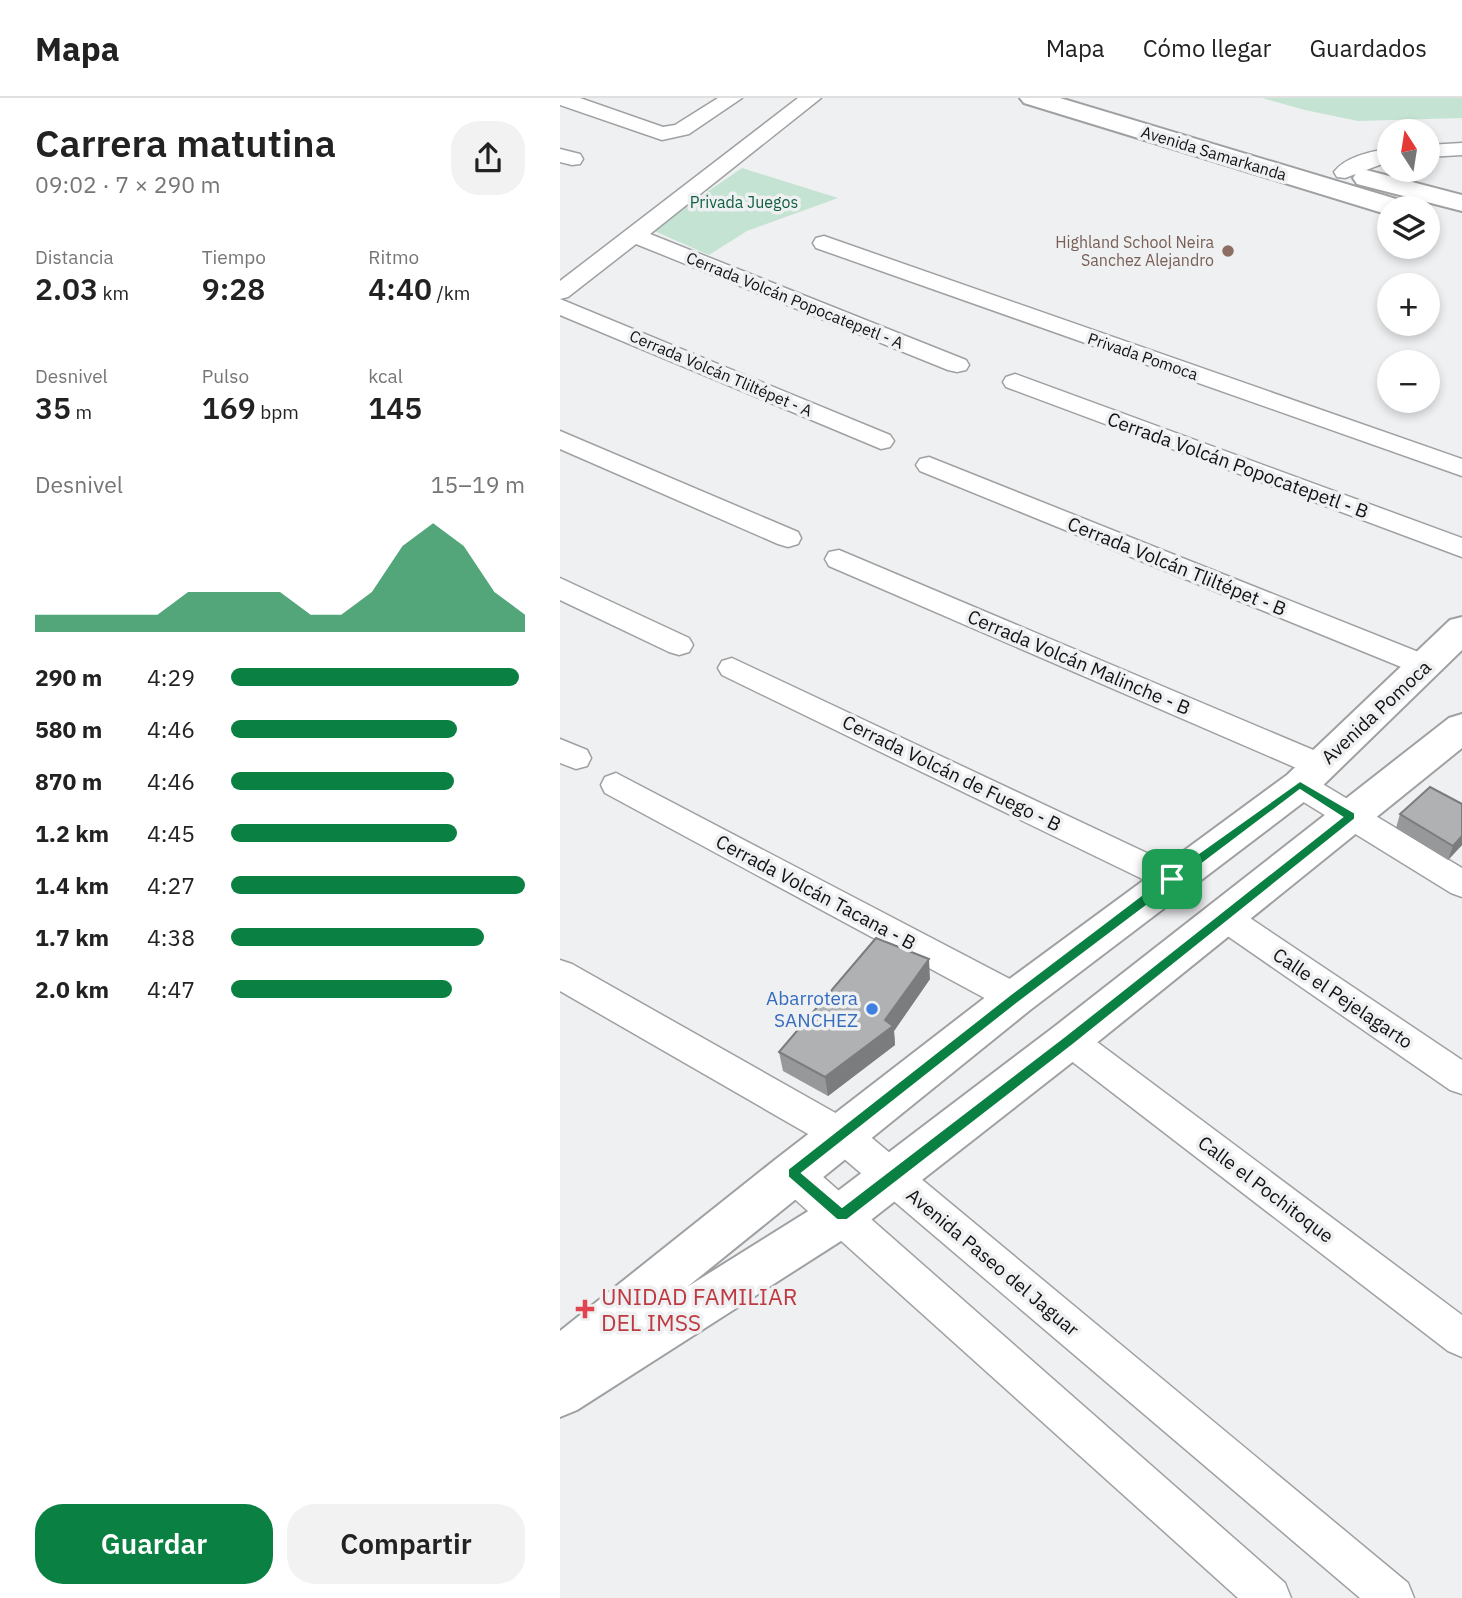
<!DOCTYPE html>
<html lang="es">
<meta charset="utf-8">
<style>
:root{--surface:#fff;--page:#f2f2f2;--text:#222;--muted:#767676;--line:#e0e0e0;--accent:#0b8043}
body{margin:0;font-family:"IBM Plex Sans",sans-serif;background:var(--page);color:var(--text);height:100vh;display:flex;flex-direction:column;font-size:26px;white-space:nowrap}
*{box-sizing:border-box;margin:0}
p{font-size:23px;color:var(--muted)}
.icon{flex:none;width:38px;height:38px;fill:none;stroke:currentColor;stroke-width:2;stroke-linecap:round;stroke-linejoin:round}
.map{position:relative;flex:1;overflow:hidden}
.details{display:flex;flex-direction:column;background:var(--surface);width:560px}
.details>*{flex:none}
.needle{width:46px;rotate:348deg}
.controls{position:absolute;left:817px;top:21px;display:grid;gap:14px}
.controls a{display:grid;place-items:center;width:63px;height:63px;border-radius:50%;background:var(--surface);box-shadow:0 4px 10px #0003;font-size:35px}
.pin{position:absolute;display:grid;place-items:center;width:60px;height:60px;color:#fff;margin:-30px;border-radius:14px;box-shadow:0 4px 10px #0006}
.round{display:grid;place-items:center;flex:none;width:74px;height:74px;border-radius:28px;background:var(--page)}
.summary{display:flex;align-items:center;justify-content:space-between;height:119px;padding:0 35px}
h1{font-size:38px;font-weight:600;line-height:52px}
.figures{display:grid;grid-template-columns:repeat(3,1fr);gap:10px;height:119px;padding:7px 35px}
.figures div{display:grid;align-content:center}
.figures b{font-size:30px;font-weight:600}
.figures small{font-size:19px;font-weight:400}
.figures p{font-size:19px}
.chart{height:196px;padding:14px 35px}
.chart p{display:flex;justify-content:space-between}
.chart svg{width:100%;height:126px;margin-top:7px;fill:var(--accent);opacity:.7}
.cta{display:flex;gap:14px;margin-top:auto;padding:14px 35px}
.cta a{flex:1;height:80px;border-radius:28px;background:var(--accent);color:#fff;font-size:28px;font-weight:600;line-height:80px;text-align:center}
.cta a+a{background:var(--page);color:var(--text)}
ul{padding:0 35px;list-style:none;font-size:23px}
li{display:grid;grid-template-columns:112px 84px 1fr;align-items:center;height:52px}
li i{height:18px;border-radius:9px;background:var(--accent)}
header{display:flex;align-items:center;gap:42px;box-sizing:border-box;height:98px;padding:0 35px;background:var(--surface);border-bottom:2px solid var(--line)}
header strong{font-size:33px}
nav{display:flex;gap:38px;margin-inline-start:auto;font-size:24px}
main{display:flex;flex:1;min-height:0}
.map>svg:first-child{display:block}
</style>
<header>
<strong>Mapa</strong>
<nav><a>Mapa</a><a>Cómo llegar</a><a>Guardados</a></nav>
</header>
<main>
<section class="details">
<div class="summary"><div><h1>Carrera matutina</h1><p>09:02 · 7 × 290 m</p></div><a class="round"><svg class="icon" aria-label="share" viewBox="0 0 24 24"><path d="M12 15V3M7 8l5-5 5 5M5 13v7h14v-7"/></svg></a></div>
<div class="figures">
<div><p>Distancia</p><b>2.03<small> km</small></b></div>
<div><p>Tiempo</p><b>9:28</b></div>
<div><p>Ritmo</p><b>4:40<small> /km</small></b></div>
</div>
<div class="figures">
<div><p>Desnivel</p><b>35<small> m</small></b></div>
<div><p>Pulso</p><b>169<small> bpm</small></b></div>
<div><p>kcal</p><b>145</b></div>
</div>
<div class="chart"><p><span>Desnivel</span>15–19 m</p>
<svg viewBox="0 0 160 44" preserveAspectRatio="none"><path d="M0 44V38L10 38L20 38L30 38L40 38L50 30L60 30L70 30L80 30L90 38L100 38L110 30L120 14L130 6L140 14L150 30L160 38V44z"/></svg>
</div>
<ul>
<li><b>290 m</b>4:29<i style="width:98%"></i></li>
<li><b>580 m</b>4:46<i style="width:77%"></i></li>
<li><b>870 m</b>4:46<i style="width:76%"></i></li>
<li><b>1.2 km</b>4:45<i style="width:77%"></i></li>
<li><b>1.4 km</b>4:27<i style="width:100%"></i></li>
<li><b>1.7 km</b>4:38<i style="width:86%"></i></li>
<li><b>2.0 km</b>4:47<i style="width:75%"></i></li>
</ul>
<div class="cta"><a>Guardar</a><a>Compartir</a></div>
</section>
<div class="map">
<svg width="902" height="1500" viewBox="0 0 902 1500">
<rect width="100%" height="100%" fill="#eff0f2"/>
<g fill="#c4e3d2">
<polygon points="702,0 902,0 902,20 798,23 745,12"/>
<polygon points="182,70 278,100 187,133 149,157 92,132"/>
</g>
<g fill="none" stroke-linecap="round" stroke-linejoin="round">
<defs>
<g id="minor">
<polygon points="0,0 20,0 103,29 115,27 158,0 182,0 129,36 102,42 0,7"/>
<polygon points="238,0 261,0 90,136 406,262 409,267 406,272 397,274 388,272 76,146 8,199 0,201 330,337 334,343 330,349 321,351 0,217 0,183"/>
<polygon points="902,45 902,57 868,59 868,47"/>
<path d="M830 50V63L785 80 777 79 774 74C786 58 811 54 830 50Z"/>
<polygon points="0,51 20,56 23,61 20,66 12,67 0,64"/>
<polygon points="264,138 902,361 902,378 256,150 253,145 256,140"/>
<polygon points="455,276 902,440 902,459 446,289 443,284 446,279"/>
<polygon points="0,333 238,434 241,440 238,446 228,449 218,446 0,351"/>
<polygon points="369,359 876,561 880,568 876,575 866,578 856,575 360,373 356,367 360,361"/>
<polygon points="279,452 770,659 774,667 770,675 759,678 748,675 269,468 265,461 269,454"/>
<polygon points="0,480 129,540 133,547 129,554 119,557 109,554 0,502"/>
<polygon points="172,560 623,772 628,781 623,790 612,794 601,790 162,577 158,570 162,563"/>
<polygon points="0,641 27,652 31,660 27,668 16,671 0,665"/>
<polygon points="56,675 467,890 472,900 467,910 455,914 443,910 45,695 41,687 45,679"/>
<polygon points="740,675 751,679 902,770 902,799 891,795 729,695 725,687 729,679"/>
<polygon points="664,806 675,810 902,962 902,996 890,992 653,828 648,819 653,810"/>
<polygon points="0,862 12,866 295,1026 848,1485 854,1500 800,1500 269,1048 0,893"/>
<polygon points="509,927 521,932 902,1217 902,1259 888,1253 497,952 492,942 497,932"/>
<polygon points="232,1059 245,1063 725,1485 731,1500 678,1500 219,1087 214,1075 219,1063"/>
</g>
<g id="major">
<polygon points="460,0 500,0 846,104 850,110 830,110 830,116 826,116 464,5"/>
<polygon points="806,72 902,97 902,113 797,86 793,80 797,74"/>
<polygon points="902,519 902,552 753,697 470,912 127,1189 266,1102 494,929 889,620 902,616 902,650 524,955 298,1132 17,1312 0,1319 0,1233 216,1061 440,888 727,677 890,522"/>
</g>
</defs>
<use href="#minor" stroke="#9fa0a2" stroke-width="3"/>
<use href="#major" stroke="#9fa0a2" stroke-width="4"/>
<use href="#minor" fill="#fff" fill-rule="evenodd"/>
<use href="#major" fill="#fff" fill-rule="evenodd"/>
</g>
<g fill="#97989a">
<polygon points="840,716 902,747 888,762 836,730"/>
<polygon points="370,881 334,933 335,947 268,998 223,973 219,954"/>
</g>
<g fill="#7b7c7d">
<polygon points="902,738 902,747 888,762 893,748"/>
<polygon points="369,861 370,881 334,933 335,947 268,998 265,979 325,922"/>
</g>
<g fill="#b0b1b3" stroke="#7b7c7d" stroke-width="2">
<polygon points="870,689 902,706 902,738 893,748 840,716"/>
<polygon points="316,840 369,861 325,922 333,928 265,979 219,954"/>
</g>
<path fill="#0b8043" stroke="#fff" stroke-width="2" fill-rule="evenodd" d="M740 683 795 715V721L514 946 287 1122H277L228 1079V1071L451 896 608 777ZM740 692 782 719 505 938 282 1109 242 1075 459 904Z"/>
<circle fill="#8d6e63" stroke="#eff0f2" stroke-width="2.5" cx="668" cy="153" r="7"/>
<circle fill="#3f7fe0" stroke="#eff0f2" stroke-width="2.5" cx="312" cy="911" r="7"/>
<path fill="#e0444e" stroke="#eff0f2" stroke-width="2.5" d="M21.5 1200.5h7v7h7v7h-7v7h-7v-7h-7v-7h7z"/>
<g text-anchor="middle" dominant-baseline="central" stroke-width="7" stroke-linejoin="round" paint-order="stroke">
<g font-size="16" fill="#121212" stroke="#eff0f2">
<text transform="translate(654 55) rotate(17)">Avenida Samarkanda</text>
<text transform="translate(235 202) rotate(22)">Cerrada Volcán Popocatepetl - A</text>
<text transform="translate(583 258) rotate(19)">Privada Pomoca</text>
<text transform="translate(161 275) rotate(23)">Cerrada Volcán Tliltépet - A</text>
</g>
<g font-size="16" fill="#126042" stroke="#eff0f2">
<text x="184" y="104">Privada Juegos</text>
</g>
<g font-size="16" fill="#785e54" stroke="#eff0f2" text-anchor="end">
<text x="654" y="144">Highland School Neira<tspan x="654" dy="18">Sanchez Alejandro</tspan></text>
</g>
<g font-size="19" fill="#121212" stroke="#eff0f2">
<text transform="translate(678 367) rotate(20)">Cerrada Volcán Popocatepetl - B</text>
<text transform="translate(617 468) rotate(22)">Cerrada Volcán Tliltépet - B</text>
<text transform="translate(519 564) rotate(23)">Cerrada Volcán Malinche - B</text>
<text transform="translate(816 614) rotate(-43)">Avenida Pomoca</text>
<text transform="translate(392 675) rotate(26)">Cerrada Volcán de Fuego - B</text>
<text transform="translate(256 794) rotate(28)">Cerrada Volcán Tacana - B</text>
<text transform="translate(783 900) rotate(34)">Calle el Pejelagarto</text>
<text transform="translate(706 1091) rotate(37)">Calle el Pochitoque</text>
<text transform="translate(433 1164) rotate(40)">Avenida Paseo del Jaguar</text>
</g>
<g font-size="19" fill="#366cbe" stroke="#eff0f2" text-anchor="end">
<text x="298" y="900">Abarrotera<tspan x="298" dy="22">SANCHEZ</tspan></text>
</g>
<g font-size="23" fill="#be3a42" stroke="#eff0f2" text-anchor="start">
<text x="41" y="1198">UNIDAD FAMILIAR<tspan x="41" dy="26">DEL IMSS</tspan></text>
</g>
</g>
</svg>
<div class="controls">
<a><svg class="needle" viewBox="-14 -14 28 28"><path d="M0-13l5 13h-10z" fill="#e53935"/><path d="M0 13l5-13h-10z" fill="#767676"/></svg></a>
<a><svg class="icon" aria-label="layers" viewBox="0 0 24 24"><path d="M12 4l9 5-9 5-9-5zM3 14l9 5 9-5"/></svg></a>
<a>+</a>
<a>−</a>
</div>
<div class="pin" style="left:612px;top:781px;background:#1e9e55"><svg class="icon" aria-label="arrive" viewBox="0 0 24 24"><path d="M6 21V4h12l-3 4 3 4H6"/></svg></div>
</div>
</main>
